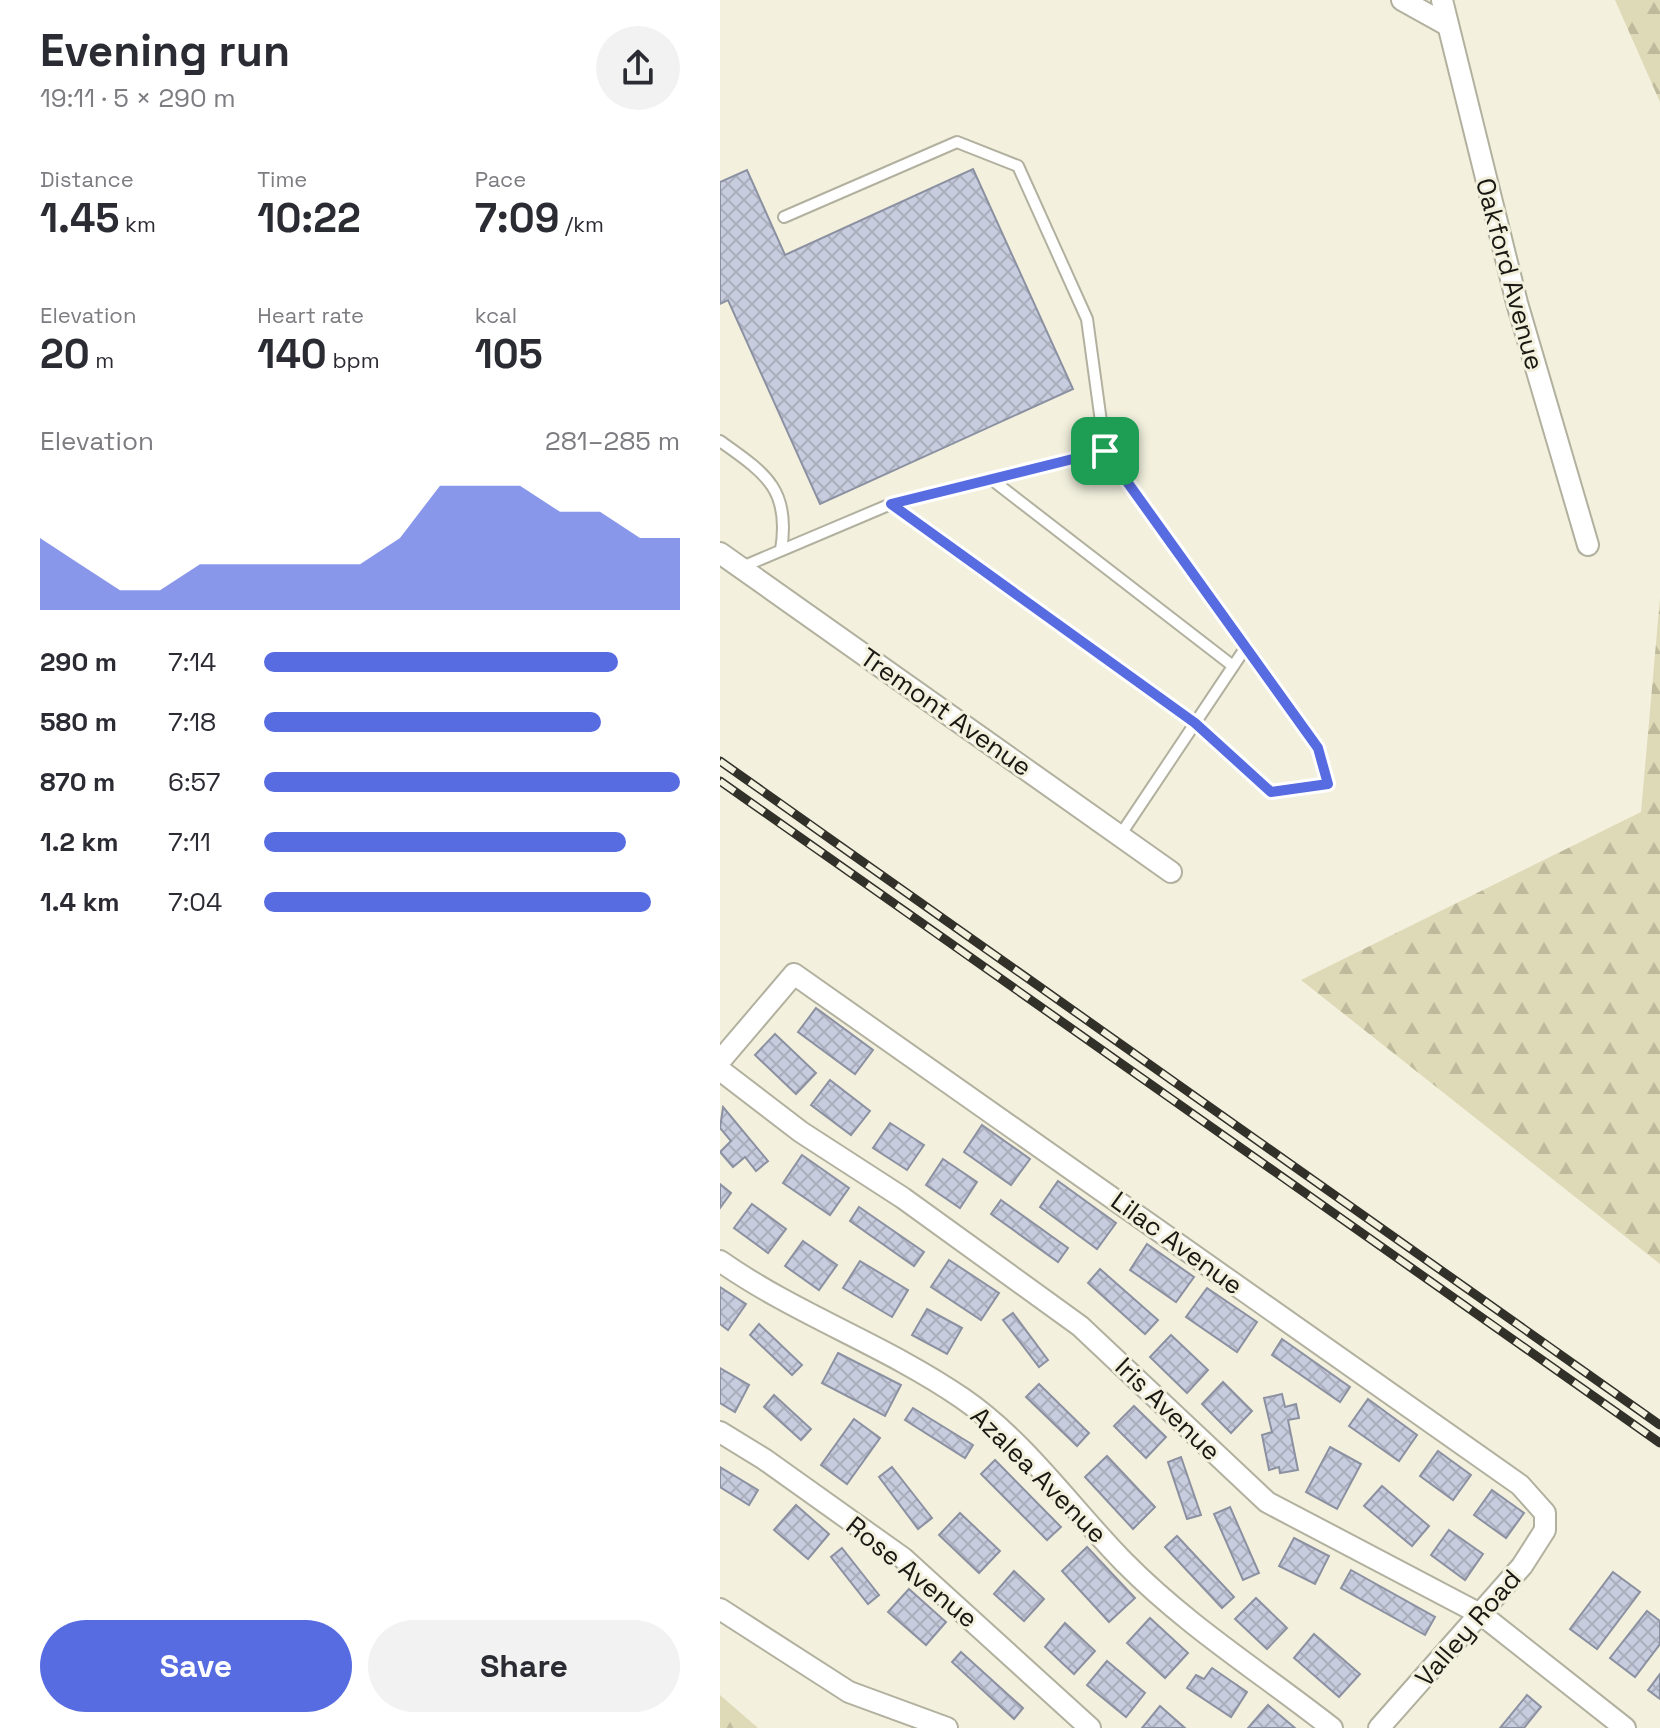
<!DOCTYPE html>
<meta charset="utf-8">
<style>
:root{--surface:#fff;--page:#f2f2f3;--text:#2b2b33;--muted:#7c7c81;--accent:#586ce2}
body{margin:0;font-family:"Space Grotesk",sans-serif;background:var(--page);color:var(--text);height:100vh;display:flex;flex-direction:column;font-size:30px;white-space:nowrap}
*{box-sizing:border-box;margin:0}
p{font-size:26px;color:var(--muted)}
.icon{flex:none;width:44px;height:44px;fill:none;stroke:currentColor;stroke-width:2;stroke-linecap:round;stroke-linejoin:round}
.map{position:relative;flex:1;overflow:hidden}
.panel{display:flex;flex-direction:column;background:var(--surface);width:720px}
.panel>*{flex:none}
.pin{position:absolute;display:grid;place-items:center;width:68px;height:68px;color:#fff;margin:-34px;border-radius:16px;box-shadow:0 4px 12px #0006}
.round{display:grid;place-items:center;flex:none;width:84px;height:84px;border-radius:42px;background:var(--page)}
.overview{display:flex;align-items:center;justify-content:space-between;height:136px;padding:0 40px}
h1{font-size:44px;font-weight:800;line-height:60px}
.figures{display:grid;grid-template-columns:repeat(3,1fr);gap:12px;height:136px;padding:8px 40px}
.figures div{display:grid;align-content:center}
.figures b{font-size:40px;font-weight:800}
.figures small{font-size:22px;font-weight:400}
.figures p{font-size:22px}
.chart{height:224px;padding:16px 40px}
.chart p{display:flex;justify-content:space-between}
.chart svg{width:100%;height:144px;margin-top:8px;fill:var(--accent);opacity:.7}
.button{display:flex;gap:16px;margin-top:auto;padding:16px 40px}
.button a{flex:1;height:92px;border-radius:48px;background:var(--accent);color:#fff;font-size:32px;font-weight:800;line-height:92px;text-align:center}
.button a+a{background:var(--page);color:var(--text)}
ul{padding:0 40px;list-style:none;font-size:26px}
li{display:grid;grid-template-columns:128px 96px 1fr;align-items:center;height:60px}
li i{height:20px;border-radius:10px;background:var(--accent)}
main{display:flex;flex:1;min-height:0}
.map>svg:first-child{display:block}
</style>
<main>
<section class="panel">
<div class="overview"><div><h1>Evening run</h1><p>19:11 · 5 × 290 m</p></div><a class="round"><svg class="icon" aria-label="share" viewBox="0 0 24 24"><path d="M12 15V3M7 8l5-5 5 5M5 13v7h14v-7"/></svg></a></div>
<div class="figures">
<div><p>Distance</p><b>1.45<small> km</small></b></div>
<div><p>Time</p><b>10:22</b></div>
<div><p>Pace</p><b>7:09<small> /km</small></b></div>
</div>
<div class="figures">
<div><p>Elevation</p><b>20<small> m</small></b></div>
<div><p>Heart rate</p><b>140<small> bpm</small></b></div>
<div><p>kcal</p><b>105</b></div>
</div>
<div class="chart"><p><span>Elevation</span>281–285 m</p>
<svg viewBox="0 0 160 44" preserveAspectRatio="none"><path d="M0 44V22L10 30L20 38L30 38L40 30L50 30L60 30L70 30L80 30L90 22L100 6L110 6L120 6L130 14L140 14L150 22L160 22V44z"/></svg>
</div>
<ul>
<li><b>290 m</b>7:14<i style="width:85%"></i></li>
<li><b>580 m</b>7:18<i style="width:81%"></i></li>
<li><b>870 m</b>6:57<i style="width:100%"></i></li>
<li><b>1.2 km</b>7:11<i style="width:87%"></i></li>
<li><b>1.4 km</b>7:04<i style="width:93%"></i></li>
</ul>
<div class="button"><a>Save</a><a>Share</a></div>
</section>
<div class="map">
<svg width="940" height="1728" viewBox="0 0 940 1728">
<defs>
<pattern id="forest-firs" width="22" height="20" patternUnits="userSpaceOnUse" patternTransform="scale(2)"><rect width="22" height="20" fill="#ded9b6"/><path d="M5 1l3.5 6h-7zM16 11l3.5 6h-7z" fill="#beba9b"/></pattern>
<pattern id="building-cross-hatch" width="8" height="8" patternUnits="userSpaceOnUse" patternTransform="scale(2)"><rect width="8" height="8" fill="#c7ccde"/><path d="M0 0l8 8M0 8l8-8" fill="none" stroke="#aaaebd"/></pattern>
</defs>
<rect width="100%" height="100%" fill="#f3f1de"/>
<g fill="url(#forest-firs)">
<polygon points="895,0 940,0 940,102"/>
<polygon points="940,598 940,1264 581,980 921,812"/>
<polygon points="0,1695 38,1728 0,1728"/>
</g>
<g fill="url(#building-cross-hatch)" stroke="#8c91a2" stroke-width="2">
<polygon points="253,169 353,389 100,504 8,300 0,304 0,182 27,170 65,255"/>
<polygon points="96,1008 153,1050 135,1074 78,1032"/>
<polygon points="55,1034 96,1073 76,1094 35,1055"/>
<polygon points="110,1080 150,1111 131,1135 91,1105"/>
<polygon points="3,1107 48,1161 36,1171 25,1157 13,1167 0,1152 11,1141 0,1128"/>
<polygon points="170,1123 204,1145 187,1170 153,1148"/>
<polygon points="262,1125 310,1159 291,1185 244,1152"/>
<polygon points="82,1155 129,1188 110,1215 63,1183"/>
<polygon points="223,1159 257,1182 240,1208 206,1185"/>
<polygon points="338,1181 396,1223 377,1249 320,1207"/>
<polygon points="0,1184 11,1193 0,1208"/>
<polygon points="281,1200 348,1248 338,1262 271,1214"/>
<polygon points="32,1204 66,1229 48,1253 14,1228"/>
<polygon points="139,1207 204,1252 194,1266 130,1221"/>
<polygon points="83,1241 117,1265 99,1290 65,1266"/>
<polygon points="427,1244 474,1277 456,1302 410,1270"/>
<polygon points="229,1260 279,1293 261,1320 211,1287"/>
<polygon points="140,1261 188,1290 172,1317 123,1288"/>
<polygon points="380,1269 438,1320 425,1334 368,1283"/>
<polygon points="0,1287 26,1304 8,1330 0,1324"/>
<polygon points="487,1288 537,1322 517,1352 466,1317"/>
<polygon points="207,1309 242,1328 227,1354 192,1335"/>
<polygon points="293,1313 328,1360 319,1367 283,1320"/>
<polygon points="39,1324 82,1365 72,1375 30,1335"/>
<polygon points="451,1335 488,1370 467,1393 430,1357"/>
<polygon points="562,1339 630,1387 620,1402 552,1355"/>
<polygon points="118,1353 181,1385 165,1416 102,1383"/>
<polygon points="0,1368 29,1385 15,1412 0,1403"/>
<polygon points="503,1382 532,1411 511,1433 482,1404"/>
<polygon points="319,1384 369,1433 357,1446 306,1397"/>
<polygon points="562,1394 565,1407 576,1404 579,1418 568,1420 578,1470 560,1473 559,1467 549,1470 542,1435 552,1432 544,1398"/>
<polygon points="54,1395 91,1429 81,1440 44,1407"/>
<polygon points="648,1399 697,1435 679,1461 629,1426"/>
<polygon points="414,1406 446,1437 426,1458 394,1426"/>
<polygon points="193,1408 253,1445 245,1458 185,1420"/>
<polygon points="134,1419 160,1438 127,1484 101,1465"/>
<polygon points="610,1447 641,1464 617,1509 586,1492"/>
<polygon points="718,1451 751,1475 733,1500 700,1476"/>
<polygon points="387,1456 435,1507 413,1529 365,1477"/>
<polygon points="461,1457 481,1515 467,1519 448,1462"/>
<polygon points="275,1460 341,1527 327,1540 261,1474"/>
<polygon points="0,1467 38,1490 29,1505 0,1487"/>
<polygon points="172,1467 212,1518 198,1529 159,1477"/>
<polygon points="662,1486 709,1526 692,1546 644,1506"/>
<polygon points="772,1490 804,1513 786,1538 754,1515"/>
<polygon points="76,1505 109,1534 88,1559 54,1530"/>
<polygon points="510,1507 539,1573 523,1580 494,1514"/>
<polygon points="240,1513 280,1551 259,1573 219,1535"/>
<polygon points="729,1530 763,1554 745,1580 711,1555"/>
<polygon points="457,1536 514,1597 502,1608 445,1547"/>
<polygon points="574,1538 609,1556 595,1584 559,1566"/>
<polygon points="367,1547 415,1598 389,1622 342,1571"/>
<polygon points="122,1548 159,1595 148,1604 111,1557"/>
<polygon points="631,1570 715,1617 705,1635 621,1588"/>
<polygon points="294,1571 324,1599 304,1621 274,1594"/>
<polygon points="893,1572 920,1592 877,1649 850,1629"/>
<polygon points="189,1589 226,1622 206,1645 168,1612"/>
<polygon points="536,1598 567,1628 547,1649 515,1619"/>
<polygon points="927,1611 940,1621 940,1644 915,1677 890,1658"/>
<polygon points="430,1618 468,1653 445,1678 407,1643"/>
<polygon points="345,1623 375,1651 354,1674 325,1647"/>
<polygon points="594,1634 640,1674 619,1697 574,1658"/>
<polygon points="241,1652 303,1708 294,1719 232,1662"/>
<polygon points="387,1661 425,1693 406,1717 367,1685"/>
<polygon points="492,1668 527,1692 511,1717 467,1688 476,1675 484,1679"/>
<polygon points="940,1674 940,1699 928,1690"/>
<polygon points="807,1695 821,1707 804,1728 780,1728"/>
<polygon points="548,1705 575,1728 528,1728"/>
<polygon points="440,1706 465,1728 422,1728"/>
</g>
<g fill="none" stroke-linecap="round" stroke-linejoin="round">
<defs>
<g id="lane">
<polyline points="64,217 237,142 298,166 367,319 385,451 526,647 401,834"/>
<path d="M0 441C45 473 71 489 61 550"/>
<polyline points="271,479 513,666"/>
<polyline points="171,504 475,723 551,792 608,784 598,748 526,647"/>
<polyline points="22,567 171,504 385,451"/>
</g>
<g id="street">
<polyline points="682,0 727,25"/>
<polyline points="722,0 797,303 868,545"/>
<polyline points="0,553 451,872"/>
<polyline points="0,1061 74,974 800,1485 825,1513 825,1530 802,1566 659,1728"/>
<polyline points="0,1070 81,1132 183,1198 360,1326 547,1502 762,1615 905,1728"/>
<path d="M0 1261C77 1315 165 1345 242 1398 305 1441 351 1508 404 1562 467 1626 542 1673 612 1728"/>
<polyline points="0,1432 44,1459 183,1558 370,1728"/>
<polyline points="0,1609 129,1692 227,1728"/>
</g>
</defs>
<use href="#lane" stroke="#b2b09e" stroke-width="14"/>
<use href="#street" stroke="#b2b09e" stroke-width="24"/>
<use href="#lane" stroke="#fff" stroke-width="10"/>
<use href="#street" stroke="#fff" stroke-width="20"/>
<defs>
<g id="rail">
<polyline points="0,761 940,1425"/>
<polyline points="0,781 940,1443"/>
</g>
</defs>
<use href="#rail" stroke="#313029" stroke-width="9"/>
<use href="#rail" stroke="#f3f1de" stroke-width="6" stroke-dasharray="18" stroke-linecap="butt"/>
</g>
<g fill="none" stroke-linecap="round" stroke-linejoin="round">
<defs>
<polygon id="route" points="385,451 598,748 608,784 551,792 475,723 171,504"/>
</defs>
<use href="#route" stroke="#fff" stroke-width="16"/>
<use href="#route" stroke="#586ce2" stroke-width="10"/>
</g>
<g text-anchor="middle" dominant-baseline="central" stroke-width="6" stroke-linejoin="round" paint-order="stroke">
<g font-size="26" fill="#191812" stroke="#f3f1de">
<text transform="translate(790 274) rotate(75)">Oakford Avenue</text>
<text transform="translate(226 712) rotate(35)">Tremont Avenue</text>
<text transform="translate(457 1243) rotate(36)">Lilac Avenue</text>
<text transform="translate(448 1409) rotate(44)">Iris Avenue</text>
<text transform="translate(319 1475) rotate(45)">Azalea Avenue</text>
<text transform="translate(192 1572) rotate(39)">Rose Avenue</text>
<text transform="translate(748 1628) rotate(-49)">Valley Road</text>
</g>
</g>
</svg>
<div class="pin" style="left:385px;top:451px;background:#1e9e55"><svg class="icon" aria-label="arrive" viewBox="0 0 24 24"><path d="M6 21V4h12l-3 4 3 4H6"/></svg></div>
</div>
</main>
